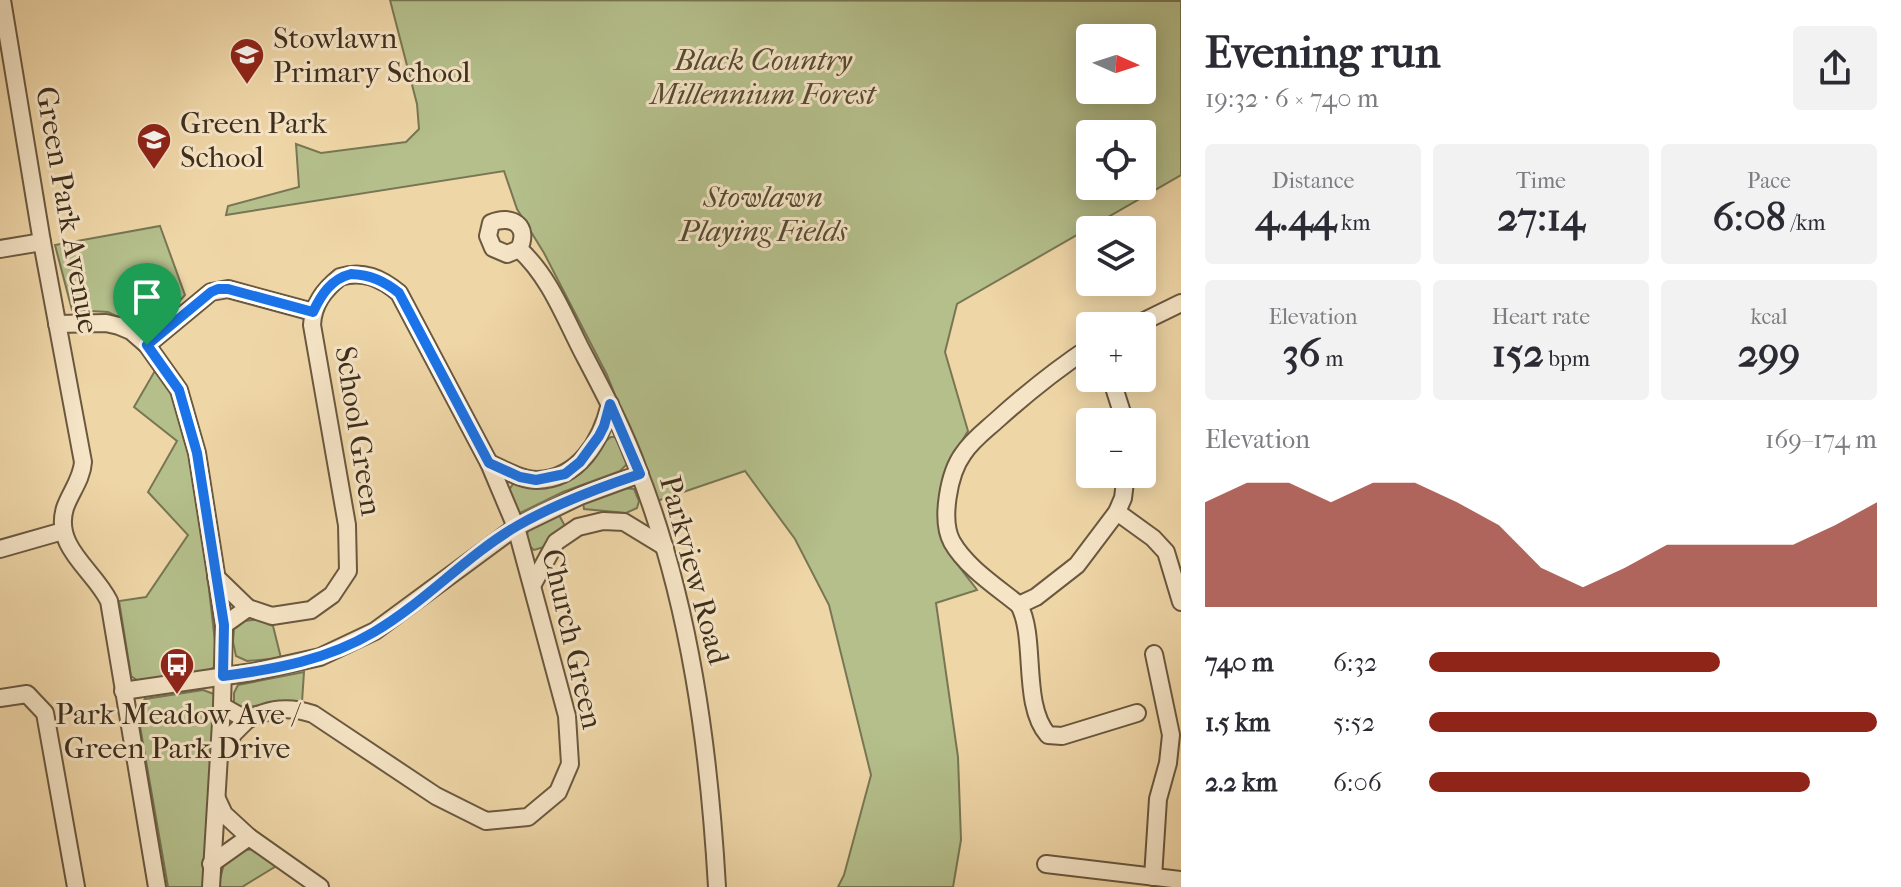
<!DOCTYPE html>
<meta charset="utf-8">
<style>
:root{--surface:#fff;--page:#f2f2f3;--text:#2b2b33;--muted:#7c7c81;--accent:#8f2418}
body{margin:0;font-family:"IM FELL French Canon",serif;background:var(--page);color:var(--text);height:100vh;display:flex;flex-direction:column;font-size:30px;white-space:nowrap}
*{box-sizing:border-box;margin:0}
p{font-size:26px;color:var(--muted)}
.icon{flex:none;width:44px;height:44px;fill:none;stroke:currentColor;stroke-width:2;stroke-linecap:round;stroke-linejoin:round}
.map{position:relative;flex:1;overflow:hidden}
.sheet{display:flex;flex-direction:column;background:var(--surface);width:720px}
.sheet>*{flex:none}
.needle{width:52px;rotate:93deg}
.buttons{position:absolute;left:1076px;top:24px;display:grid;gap:16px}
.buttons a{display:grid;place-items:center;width:80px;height:80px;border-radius:8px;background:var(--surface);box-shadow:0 4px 20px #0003;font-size:40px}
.pin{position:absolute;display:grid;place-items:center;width:68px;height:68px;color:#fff;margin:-82px -34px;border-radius:50% 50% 50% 0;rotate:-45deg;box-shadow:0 0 8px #0007}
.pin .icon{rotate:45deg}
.round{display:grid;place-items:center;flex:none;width:84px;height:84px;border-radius:8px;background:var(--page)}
.headline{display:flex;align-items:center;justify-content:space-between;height:136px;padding:0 24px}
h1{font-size:44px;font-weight:800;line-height:60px}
.metrics{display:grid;grid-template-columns:repeat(3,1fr);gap:12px;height:136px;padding:8px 24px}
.metrics div{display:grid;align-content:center;border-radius:8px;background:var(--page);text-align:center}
.metrics b{font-size:40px;font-weight:800}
.metrics small{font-size:22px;font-weight:400}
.metrics p{font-size:22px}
.chart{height:224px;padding:16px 24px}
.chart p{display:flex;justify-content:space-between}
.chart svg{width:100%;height:144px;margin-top:8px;fill:var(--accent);opacity:.7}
ul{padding:0 24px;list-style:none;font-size:26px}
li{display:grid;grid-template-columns:128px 96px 1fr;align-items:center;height:60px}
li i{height:20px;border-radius:10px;background:var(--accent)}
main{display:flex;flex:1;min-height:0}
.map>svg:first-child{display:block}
</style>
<main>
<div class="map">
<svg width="1181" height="887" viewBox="0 0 1181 887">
<rect width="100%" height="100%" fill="#efd6a7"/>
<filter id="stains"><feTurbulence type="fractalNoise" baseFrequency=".0025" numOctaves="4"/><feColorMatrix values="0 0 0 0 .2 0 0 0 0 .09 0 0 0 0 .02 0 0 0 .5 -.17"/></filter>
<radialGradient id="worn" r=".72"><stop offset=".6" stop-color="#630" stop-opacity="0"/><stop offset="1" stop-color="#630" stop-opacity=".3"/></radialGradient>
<g fill="#b4bf8b" stroke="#787654" stroke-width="2" fill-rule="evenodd">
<path d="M390 0 1181 1V175L957 304 945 352 968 431C946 465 930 503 945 543 951 559 967 576 977 590L936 603 958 757 961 840 953 887H838L844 875 871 775 829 605 795 539 745 471 657 501 607 375 544 253 517 209 504 171 226 215 228 206 299 187 296 144 321 153 406 142 419 129 417 104ZM1090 38H1142V90H1090ZM1090 134H1142V186H1090Z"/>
<polygon points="160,226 185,295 151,333 108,312 72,310 55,245"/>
<polygon points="156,369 173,392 194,459 217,659 215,667 205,672 138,681 131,676 119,601 146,597 188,535 148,492 177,441 134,407"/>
<path d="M611 437H617L628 463 620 471 563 492 518 514 512 505 509 490 513 484C543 483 573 476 595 456 602 449 603 441 611 437Z"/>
<polygon points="622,488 634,489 639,501 637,508 626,513 584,509 583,503"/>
<polygon points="559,515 566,528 544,547 534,550 526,543 528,529"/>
<polygon points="259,619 273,626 281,658 247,661 236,656 233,642 234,629 245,621"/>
<polygon points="304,672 302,702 283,702 239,708 234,704 234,693 238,685"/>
<polygon points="203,690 214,694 215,718 204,887 168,887 137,709 145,699"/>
<polygon points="253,849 278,865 242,887 218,887 225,860 240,851"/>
</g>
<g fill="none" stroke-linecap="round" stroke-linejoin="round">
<defs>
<g id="minor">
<path d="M2 0 42 242 83 462C82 479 70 493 65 508 53 547 94 570 109 601L157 887"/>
<polyline points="0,249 42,242"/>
<path d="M519 249C530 226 512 214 491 223L488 236 493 248 507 254 519 249C549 276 564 316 582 351 603 391 624 430 639 472 690 604 709 747 717 887"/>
<polyline points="57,324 106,323 119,326 131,331 147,345 179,390 197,453 224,625 222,706 211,887"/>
<polyline points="1134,326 1181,303"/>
<polyline points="147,345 211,292 228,289 313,312"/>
<polyline points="1111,378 1125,422"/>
<path d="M489 463C504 469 520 480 537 480 579 479 601 441 610 404"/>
<path d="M1126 474 1123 498 1117 512 1077 565 1036 597 1019 605C1037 638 1021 704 1048 735L1062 736 1137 713"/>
<polyline points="1117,512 1153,538 1166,552 1181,602"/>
<polyline points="0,549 63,531"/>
<polyline points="216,577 248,608"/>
<polyline points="533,584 556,542 578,527 603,521 624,522 665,547"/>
<path d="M1019 605C997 587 966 567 952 542 940 520 949 473 963 454 972 440 986 430 998 419 1027 393 1057 369 1090 347"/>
<polyline points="123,691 253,672 320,657 375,631 516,527 580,496 640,474"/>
<polyline points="0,698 27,694 45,713 76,887"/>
<path d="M222 706 247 720C270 708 289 706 313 714L436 796 486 821 528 817 558 792 570 764 567 716 516 527 489 463 399 293C381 278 363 270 340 277 324 290 313 304 312 325L347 525 348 571 332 595 311 610 272 616 248 608 224 625"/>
<polyline points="221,753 234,733 247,720"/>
<polyline points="217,799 224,814 249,837"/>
<polyline points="211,864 249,837 320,887"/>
<polyline points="1046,864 1181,880"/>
<polyline points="1153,877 1158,799 1168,763 1171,735 1154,654"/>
</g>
</defs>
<use href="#minor" stroke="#6a583f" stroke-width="20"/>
<use href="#minor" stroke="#f5e4c6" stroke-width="16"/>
</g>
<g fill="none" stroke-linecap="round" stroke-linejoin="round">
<defs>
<path id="route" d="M351 274C371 275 384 281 399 293L489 463 520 477 536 480 565 474 580 462 599 436 604 426 610 404 640 474C598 488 555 504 517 526 466 556 425 602 374 632 327 660 276 669 223 676L224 625 197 453 179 390 147 345 211 292 218 289H228L313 312C321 295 331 279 351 274Z"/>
</defs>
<use href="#route" stroke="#fff" stroke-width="16"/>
<use href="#route" stroke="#1a73e8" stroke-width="10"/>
</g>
<defs>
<symbol id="school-pin" viewBox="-11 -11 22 30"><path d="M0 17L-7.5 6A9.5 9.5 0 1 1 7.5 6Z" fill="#8f2418" stroke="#f5e4c6"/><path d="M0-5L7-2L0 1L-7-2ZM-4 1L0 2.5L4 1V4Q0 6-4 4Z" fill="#fff"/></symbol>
<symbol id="bus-pin" viewBox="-11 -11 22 30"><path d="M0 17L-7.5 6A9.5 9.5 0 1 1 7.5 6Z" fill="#8f2418" stroke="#f5e4c6"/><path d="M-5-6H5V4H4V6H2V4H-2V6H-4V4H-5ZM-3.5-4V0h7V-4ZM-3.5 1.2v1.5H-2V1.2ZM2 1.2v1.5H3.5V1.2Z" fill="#fff"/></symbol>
</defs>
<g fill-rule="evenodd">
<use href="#school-pin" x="227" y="35" width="40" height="54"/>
<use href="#school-pin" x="134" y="120" width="40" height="54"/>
<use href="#bus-pin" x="157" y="645" width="40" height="54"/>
</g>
<g text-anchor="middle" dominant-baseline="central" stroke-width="6" stroke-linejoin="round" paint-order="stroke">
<g font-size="30" fill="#3d2e1c" stroke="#f5e4c6" text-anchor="start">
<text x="273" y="38">Stowlawn<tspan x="273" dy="34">Primary School</tspan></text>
<text x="180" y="123">Green Park<tspan x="180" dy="34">School</tspan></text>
<text x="177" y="714" text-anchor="middle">Park Meadow Ave /<tspan x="177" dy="34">Green Park Drive</tspan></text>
</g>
<g font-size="30" font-style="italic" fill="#554b32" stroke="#f5e4c6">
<text x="763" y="60">Black Country<tspan x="763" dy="34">Millennium Forest</tspan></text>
<text x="763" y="197">Stowlawn<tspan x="763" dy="34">Playing Fields</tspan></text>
</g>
<g font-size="30" fill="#3d2e1c" stroke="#f5e4c6">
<text transform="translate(67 210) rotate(80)">Green Park Avenue</text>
<text transform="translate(358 431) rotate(81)">School Green</text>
<text transform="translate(694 570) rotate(75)">Parkview Road</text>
<text transform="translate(572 639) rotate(77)">Church Green</text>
</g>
</g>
<rect width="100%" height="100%" filter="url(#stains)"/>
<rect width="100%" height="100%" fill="url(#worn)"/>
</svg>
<div class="buttons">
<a><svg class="needle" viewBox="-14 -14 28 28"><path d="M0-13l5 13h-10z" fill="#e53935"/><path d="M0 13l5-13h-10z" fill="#7c7c81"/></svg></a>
<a><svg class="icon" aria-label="locate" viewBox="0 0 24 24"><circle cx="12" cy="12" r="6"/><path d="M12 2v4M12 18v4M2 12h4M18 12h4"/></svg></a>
<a><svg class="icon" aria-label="layers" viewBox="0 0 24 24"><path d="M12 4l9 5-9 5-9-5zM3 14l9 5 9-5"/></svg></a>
<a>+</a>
<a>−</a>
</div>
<div class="pin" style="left:147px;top:345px;background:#1e9e55"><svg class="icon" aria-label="arrive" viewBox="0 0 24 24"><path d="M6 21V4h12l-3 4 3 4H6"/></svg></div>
</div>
<section class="sheet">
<div class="headline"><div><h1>Evening run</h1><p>19:32 · 6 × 740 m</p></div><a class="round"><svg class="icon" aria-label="share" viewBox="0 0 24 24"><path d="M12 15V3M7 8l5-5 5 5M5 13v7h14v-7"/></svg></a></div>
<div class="metrics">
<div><p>Distance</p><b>4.44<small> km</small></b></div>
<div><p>Time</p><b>27:14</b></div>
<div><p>Pace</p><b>6:08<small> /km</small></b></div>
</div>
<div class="metrics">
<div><p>Elevation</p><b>36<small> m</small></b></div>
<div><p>Heart rate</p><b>152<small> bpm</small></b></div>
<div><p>kcal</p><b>299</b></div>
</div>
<div class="chart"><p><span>Elevation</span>169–174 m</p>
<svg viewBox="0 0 160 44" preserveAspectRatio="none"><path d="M0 44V12L10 6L20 6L30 12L40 6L50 6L60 12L70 19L80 32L90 38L100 32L110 25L120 25L130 25L140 25L150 19L160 12V44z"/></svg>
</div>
<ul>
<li><b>740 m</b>6:32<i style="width:65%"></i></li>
<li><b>1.5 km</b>5:52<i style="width:100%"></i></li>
<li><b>2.2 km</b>6:06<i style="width:85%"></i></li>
</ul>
</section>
</main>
